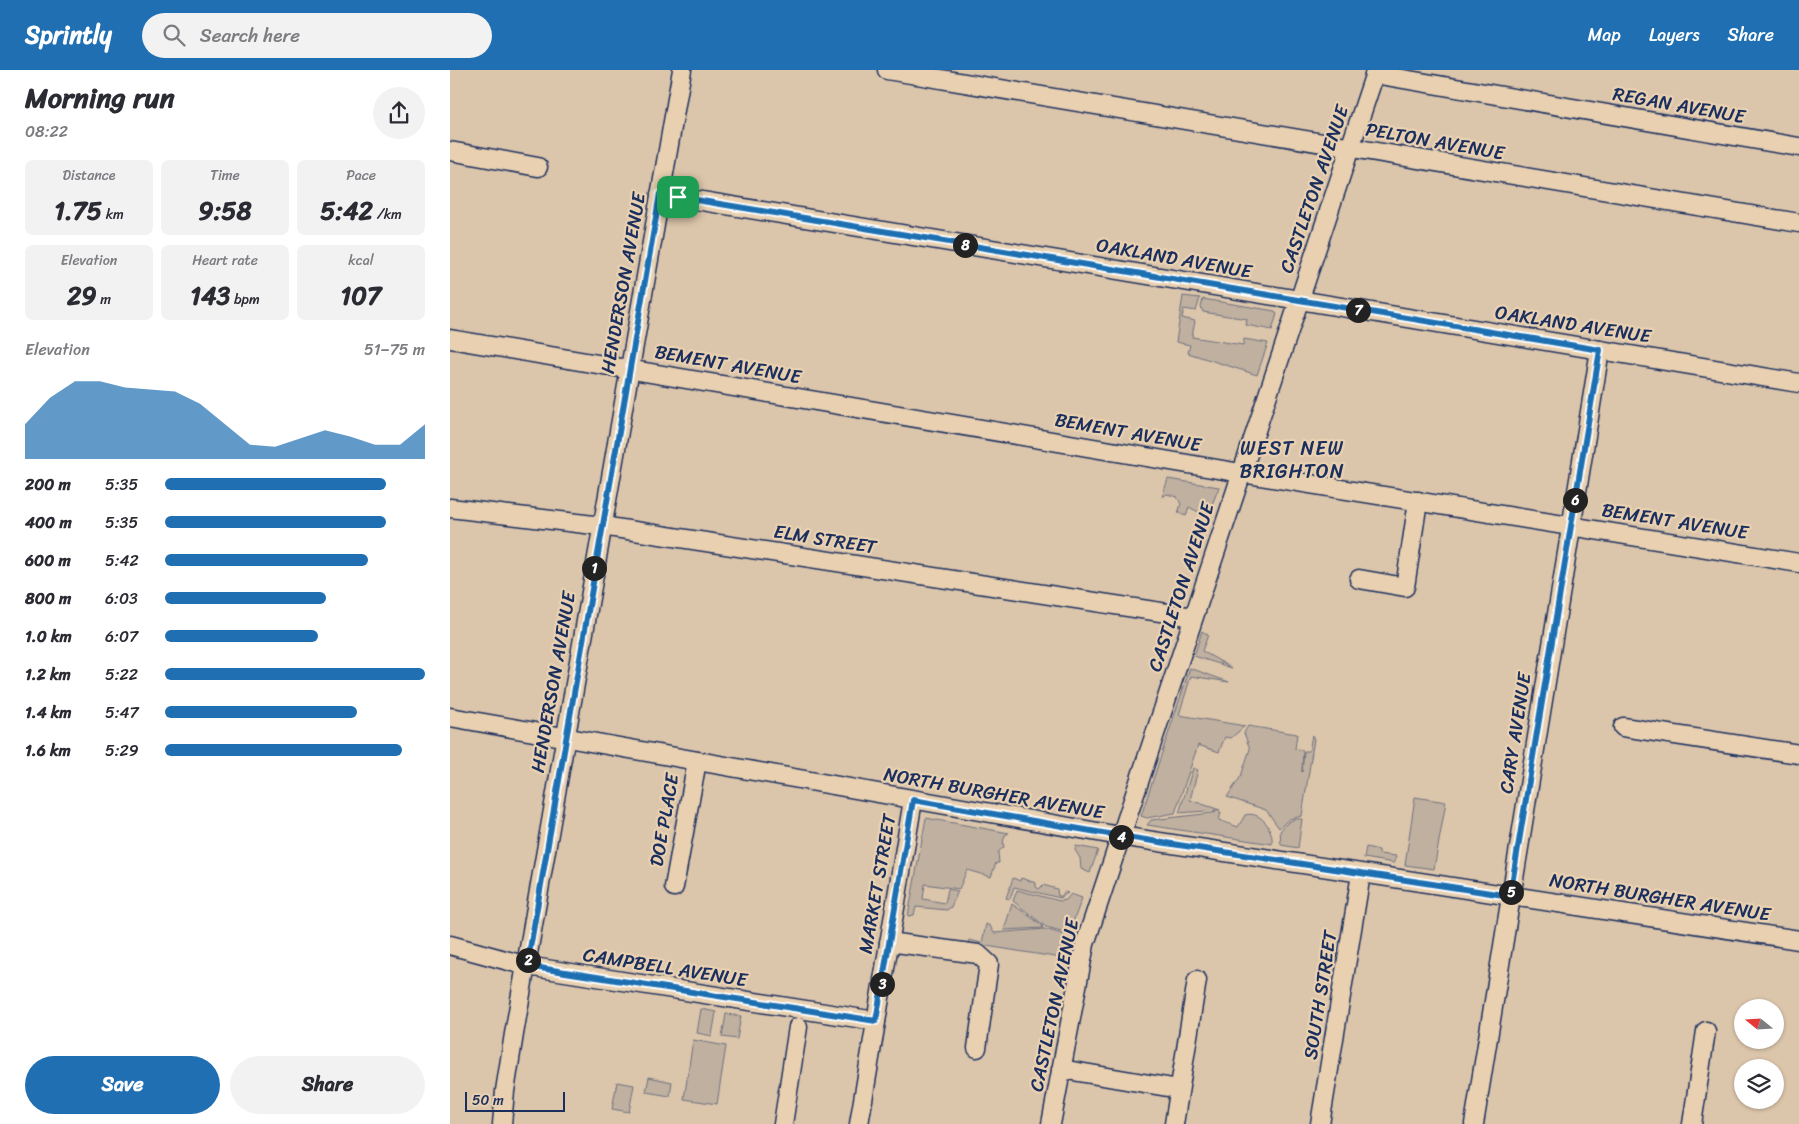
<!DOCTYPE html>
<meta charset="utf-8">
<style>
:root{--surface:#fff;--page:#f2f2f3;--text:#2b2b33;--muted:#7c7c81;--accent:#1f6fb2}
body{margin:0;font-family:Sriracha,sans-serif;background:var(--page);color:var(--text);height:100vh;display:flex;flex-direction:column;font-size:19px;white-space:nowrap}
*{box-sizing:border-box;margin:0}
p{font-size:16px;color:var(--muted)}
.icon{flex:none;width:28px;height:28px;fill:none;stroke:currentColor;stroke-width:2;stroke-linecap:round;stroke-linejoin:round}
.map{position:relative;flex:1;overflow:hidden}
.side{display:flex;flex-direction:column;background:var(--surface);width:450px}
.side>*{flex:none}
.needle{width:32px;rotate:288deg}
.tools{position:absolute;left:1284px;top:929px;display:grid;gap:10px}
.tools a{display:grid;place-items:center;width:50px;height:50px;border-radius:50%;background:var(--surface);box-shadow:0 1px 4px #0004;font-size:25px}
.scale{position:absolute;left:15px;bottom:12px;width:100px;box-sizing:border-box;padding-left:5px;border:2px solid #1b2f5e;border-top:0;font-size:14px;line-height:18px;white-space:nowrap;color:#1b2f5e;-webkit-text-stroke:4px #e8d0b0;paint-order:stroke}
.pin{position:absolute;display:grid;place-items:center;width:42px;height:42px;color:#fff;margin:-21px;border-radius:10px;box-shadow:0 2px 8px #0006}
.km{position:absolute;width:25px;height:25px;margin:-12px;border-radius:50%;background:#222;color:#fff;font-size:14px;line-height:25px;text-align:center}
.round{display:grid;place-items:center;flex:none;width:52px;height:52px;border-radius:26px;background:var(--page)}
.overview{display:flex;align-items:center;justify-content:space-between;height:85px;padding:0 25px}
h1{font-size:28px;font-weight:700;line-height:38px}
.metrics{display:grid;grid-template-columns:repeat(3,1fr);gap:8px;height:85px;padding:5px 25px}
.metrics div{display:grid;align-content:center;border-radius:8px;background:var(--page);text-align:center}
.metrics b{font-size:25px;font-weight:700}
.metrics small{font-size:14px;font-weight:400}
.metrics p{font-size:14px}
.chart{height:140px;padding:10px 25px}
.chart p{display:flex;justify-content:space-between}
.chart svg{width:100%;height:90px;margin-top:5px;fill:var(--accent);opacity:.7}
.action{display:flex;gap:10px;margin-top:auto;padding:10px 25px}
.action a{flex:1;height:58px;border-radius:30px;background:var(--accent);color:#fff;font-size:20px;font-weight:700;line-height:58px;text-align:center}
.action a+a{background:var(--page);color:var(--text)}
ul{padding:0 25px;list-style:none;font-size:16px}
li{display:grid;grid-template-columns:80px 60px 1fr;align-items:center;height:38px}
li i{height:12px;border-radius:6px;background:var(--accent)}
header{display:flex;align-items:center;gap:30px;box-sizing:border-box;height:70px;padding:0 25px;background:var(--accent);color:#fff}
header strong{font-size:24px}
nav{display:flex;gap:28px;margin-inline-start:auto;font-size:18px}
.search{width:350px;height:45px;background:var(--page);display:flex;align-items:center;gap:12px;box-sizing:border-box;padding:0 18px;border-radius:28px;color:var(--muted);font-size:19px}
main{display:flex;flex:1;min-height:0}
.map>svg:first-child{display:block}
</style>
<header>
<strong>Sprintly</strong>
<div class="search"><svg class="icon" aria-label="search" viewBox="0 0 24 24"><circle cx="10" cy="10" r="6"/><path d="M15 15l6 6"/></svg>Search here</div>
<nav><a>Map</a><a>Layers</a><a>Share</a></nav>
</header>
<main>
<section class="side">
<div class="overview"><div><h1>Morning run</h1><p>08:22</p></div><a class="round"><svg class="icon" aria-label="share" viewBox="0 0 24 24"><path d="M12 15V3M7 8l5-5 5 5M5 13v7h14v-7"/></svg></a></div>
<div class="metrics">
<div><p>Distance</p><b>1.75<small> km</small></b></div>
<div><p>Time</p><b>9:58</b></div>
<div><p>Pace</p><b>5:42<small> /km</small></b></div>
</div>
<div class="metrics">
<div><p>Elevation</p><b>29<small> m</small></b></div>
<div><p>Heart rate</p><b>143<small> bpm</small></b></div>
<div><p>kcal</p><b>107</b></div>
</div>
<div class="chart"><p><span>Elevation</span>51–75 m</p>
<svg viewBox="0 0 160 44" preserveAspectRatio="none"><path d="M0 44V27L10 14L20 6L30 6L40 9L50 10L60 11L70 17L80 27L90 37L100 38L110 34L120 30L130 33L140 37L150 37L160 27V44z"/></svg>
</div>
<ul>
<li><b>200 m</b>5:35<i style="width:85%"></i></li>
<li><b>400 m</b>5:35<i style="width:85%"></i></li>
<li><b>600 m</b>5:42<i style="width:78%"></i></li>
<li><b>800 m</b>6:03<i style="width:62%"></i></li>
<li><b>1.0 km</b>6:07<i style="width:59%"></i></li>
<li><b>1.2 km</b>5:22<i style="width:100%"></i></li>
<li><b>1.4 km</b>5:47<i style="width:74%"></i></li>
<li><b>1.6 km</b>5:29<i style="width:91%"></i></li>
</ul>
<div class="action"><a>Save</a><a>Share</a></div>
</section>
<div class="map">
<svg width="1349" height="1054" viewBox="0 0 1349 1054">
<rect width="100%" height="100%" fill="#dcc6ab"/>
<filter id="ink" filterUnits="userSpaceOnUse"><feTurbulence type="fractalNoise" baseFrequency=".02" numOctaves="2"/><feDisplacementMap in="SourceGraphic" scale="10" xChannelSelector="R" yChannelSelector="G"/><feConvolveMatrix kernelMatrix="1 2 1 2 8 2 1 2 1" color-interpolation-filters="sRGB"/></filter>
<g filter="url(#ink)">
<g fill="#bfb0a0" stroke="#6d707f">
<polygon points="733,226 750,228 746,241 734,239 732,248 745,251 742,267 793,275 794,269 818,273 807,305 738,283 740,275 726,272"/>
<polygon points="753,229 825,241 827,244 822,260 796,255 797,249 753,242 751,237"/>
<polygon points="718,409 769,417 759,442 752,444 739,437 736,446 728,443 731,434 727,427 717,424 712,427"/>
<polygon points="752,561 758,565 752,581 782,598 744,586"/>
<polygon points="740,598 779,612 741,606 729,645 795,656 781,668 775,667 769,682 748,675 725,743 697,748 691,746"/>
<polygon points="798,656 847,664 845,679 853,681 852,702 854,681 859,681 862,665 864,669 852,746 839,749 829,758 816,740 777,727 791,706 800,679 794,663"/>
<polygon points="743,698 748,700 740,730 770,740 729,743"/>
<polygon points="965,727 996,732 984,799 955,795"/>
<path d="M771 742 769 750 788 757 795 745C811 740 824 760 822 774L697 755 701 750Z"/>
<polygon points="476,748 559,763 555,765 553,773 554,777 548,782 549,793 546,793 541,807 517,800 509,819 475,814 473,829 495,833 498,819 508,821 501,837 497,840 466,837 464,845 458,846"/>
<polygon points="845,749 852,749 848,778 831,775 830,761 838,752"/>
<polygon points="626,776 648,780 640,803 631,799 630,788 625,780"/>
<polygon points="916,777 929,780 929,784 946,786 944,793 914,788"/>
<polygon points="563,808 570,811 571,808 586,813 586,817 589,819 593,815 607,819 608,826 612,826 614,822 618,823 610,828 564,817 560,829 556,828"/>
<polygon points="567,820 610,831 616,830 621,824 632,828 619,863 596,857 563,831"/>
<polygon points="562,834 592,855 593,858 554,860"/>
<polygon points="536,854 540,856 544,863 595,859 619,866 611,888 518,873 519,870 532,873"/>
<polygon points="251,939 266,942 262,966 247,963"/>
<polygon points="276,944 291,946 287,969 272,967"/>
<polygon points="243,970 276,976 267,1034 234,1029"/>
<polygon points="199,1007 222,1012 220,1026 196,1022"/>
<polygon points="167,1012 184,1015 179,1042 162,1039"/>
</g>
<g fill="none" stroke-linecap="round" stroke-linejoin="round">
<defs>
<g id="minor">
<polyline points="437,0 1349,153"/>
<polyline points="924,4 1349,77"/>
<polyline points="0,81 88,97"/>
<polyline points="210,124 1349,313"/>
<polyline points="0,269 791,403 1349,493"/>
<polyline points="0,438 152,456 743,547"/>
<polyline points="909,509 955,517 968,431"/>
<polyline points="0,647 670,766 1349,870"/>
<polyline points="1173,657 1349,684"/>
<polyline points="224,817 247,691"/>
<polyline points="439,872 528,884 539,894 527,978"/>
<polyline points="0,875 77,896 426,951"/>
<polyline points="611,999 729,1019"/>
<polyline points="52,1054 55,1021 64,964 232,0"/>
<polyline points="333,1054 348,957"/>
<polyline points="409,1054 463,730"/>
<polyline points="601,1054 635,874 926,0"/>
<polyline points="724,1054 747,910"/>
<polyline points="870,1054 911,804"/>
<polyline points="1024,1054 1150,280"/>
<polyline points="1242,1054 1256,961"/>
</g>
</defs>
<use href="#minor" stroke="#1b2f5e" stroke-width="21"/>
<use href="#minor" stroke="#e8d0b0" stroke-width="18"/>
</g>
</g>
<g fill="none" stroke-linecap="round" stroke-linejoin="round" filter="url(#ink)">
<defs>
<polygon id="route" points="210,124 1150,280 1060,826 670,766 463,730 426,951 77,896"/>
</defs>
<use href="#route" stroke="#fff" stroke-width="10"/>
<use href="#route" stroke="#1f6fb2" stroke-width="6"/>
</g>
<g text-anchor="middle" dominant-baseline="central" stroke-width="4.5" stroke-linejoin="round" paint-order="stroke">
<g font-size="19" fill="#1b2f5e" stroke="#e8d0b0">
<text transform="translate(1229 35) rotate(10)">REGAN AVENUE</text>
<text transform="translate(985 71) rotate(10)">PELTON AVENUE</text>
<text transform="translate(864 119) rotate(-71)">CASTLETON AVENUE</text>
<text transform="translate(724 188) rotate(10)">OAKLAND AVENUE</text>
<text transform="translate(173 213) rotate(-80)">HENDERSON AVENUE</text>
<text transform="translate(1123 254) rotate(9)">OAKLAND AVENUE</text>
<text transform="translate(278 294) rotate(10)">BEMENT AVENUE</text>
<text transform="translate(678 362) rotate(10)">BEMENT AVENUE</text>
<text transform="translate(1225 451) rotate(9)">BEMENT AVENUE</text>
<text transform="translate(375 469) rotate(9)">ELM STREET</text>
<text transform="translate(731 517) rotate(-72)">CASTLETON AVENUE</text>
<text transform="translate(103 612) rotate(-80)">HENDERSON AVENUE</text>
<text transform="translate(1065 663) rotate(-81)">CARY AVENUE</text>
<text transform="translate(544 723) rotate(10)">NORTH BURGHER AVENUE</text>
<text transform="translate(214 750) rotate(-80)">DOE PLACE</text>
<text transform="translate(427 814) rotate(-80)">MARKET STREET</text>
<text transform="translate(1210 827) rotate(9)">NORTH BURGHER AVENUE</text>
<text transform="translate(215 897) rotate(9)">CAMPBELL AVENUE</text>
<text transform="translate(870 925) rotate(-81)">SOUTH STREET</text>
<text transform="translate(604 935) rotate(-78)">CASTLETON AVENUE</text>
</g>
<g font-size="20" letter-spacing="1" fill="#1b2f5e" stroke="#e8d0b0">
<text x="842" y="378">WEST NEW<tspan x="842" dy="23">BRIGHTON</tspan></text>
</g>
</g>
</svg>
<div class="tools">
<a><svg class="needle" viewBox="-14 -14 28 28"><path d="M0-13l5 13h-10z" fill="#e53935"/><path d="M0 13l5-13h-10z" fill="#7c7c81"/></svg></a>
<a><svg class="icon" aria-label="layers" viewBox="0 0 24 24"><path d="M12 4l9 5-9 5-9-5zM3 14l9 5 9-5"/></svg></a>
</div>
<div class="scale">50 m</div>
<div class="pin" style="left:228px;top:127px;background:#1e9e55"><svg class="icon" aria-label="arrive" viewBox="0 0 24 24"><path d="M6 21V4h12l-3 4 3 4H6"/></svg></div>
<b class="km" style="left:144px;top:498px">1</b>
<b class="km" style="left:78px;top:890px">2</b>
<b class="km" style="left:432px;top:914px">3</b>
<b class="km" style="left:671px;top:767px">4</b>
<b class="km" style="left:1061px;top:822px">5</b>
<b class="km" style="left:1125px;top:430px">6</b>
<b class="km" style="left:908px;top:240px">7</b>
<b class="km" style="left:515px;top:175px">8</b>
</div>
</main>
